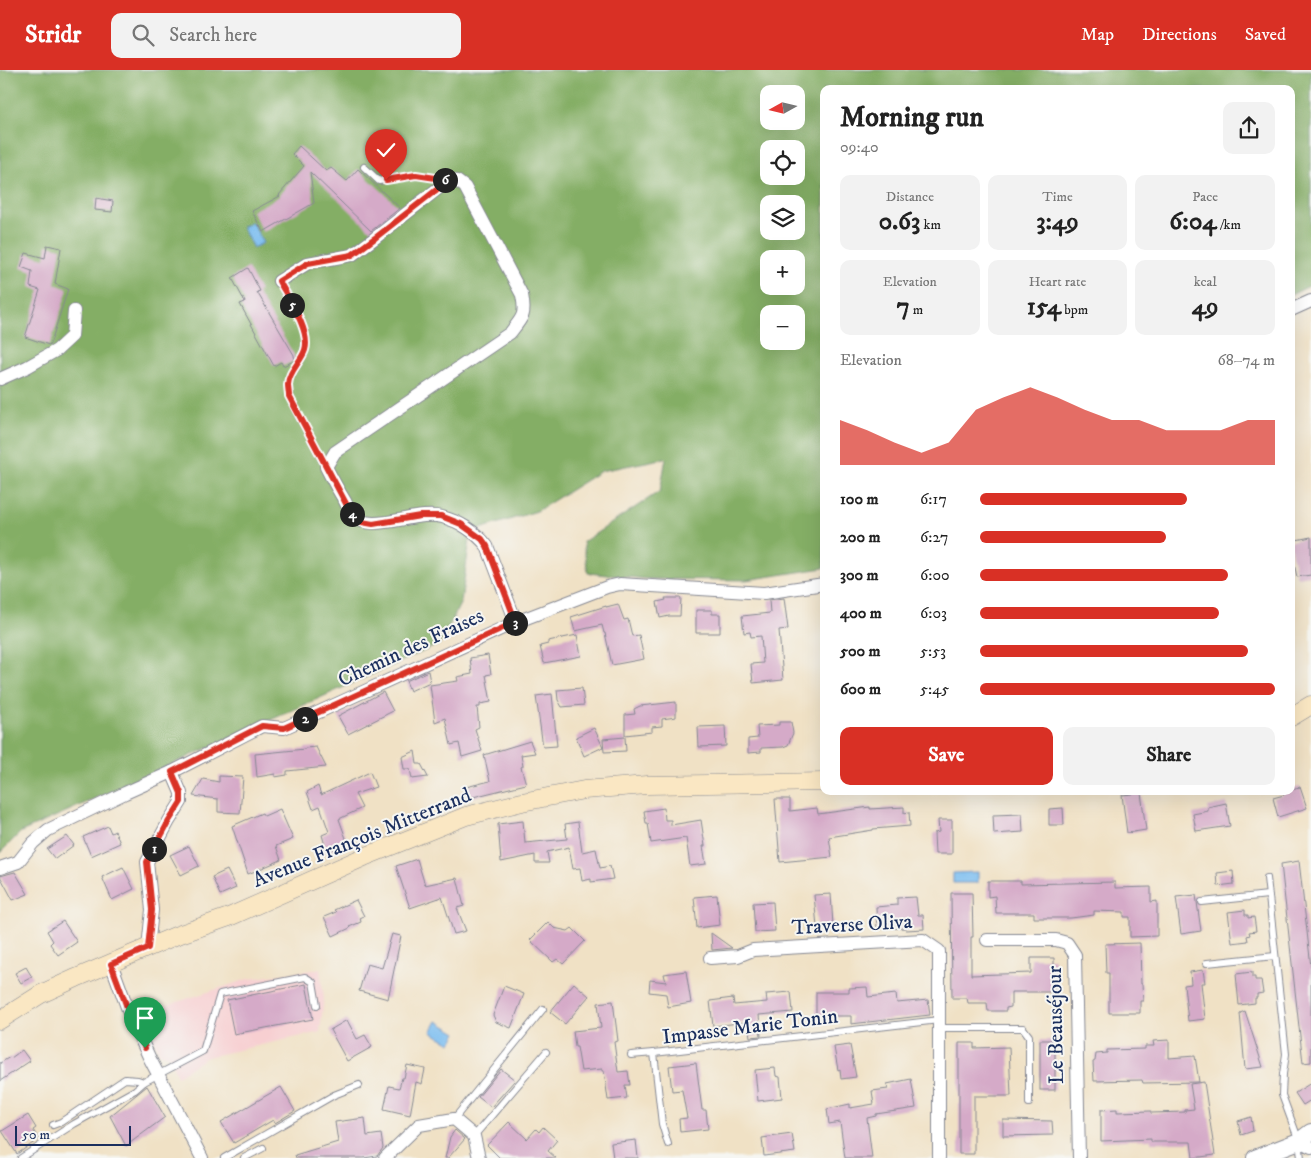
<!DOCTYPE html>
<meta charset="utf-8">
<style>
:root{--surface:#fff;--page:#f2f2f2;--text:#222;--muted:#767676;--accent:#d93025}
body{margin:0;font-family:"IM FELL DW Pica",serif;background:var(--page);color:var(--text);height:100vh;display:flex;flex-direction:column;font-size:19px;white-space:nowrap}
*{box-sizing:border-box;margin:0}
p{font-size:16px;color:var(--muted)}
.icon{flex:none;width:28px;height:28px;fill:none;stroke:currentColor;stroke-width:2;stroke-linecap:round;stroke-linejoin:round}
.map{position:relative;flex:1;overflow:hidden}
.drawer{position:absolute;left:820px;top:15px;width:475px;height:710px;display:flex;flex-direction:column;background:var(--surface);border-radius:10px;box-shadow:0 5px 20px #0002}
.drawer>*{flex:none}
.needle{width:32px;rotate:262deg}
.buttons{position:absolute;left:760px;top:15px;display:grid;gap:10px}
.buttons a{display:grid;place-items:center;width:45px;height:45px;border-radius:10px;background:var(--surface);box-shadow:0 5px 20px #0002;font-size:25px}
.scale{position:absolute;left:15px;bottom:12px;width:116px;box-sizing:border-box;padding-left:5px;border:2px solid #1b2f5e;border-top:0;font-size:14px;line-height:18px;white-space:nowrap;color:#1b2f5e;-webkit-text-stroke:4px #f6f6f2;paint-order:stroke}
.pin{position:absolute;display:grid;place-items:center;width:42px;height:42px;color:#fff;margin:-51px -21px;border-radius:50% 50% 50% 0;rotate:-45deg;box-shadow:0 0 5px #0007}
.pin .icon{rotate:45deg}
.km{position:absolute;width:25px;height:25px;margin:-12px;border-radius:50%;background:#222;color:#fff;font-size:14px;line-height:25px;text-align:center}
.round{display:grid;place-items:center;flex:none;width:52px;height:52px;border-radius:10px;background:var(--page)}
.headline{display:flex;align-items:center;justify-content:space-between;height:85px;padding:0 20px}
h1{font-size:28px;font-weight:700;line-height:38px}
.figures{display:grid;grid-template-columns:repeat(3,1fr);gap:8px;height:85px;padding:5px 20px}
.figures div{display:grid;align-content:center;border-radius:10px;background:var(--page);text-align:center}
.figures b{font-size:25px;font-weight:700}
.figures small{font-size:14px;font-weight:400}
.figures p{font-size:14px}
.chart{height:140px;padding:10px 20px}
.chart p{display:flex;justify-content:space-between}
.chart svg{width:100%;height:90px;margin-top:5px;fill:var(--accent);opacity:.7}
.primary-button{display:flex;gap:10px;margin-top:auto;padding:10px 20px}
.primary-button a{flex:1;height:58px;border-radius:10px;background:var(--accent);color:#fff;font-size:20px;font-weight:700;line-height:58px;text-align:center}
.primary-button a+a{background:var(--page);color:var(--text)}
ul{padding:0 20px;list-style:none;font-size:16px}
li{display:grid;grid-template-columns:80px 60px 1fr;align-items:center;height:38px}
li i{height:12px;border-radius:6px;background:var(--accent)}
header{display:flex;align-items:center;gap:30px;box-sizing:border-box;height:70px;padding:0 25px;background:var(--accent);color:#fff}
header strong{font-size:24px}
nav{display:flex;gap:28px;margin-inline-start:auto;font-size:18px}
.search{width:350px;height:45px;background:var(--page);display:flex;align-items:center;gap:12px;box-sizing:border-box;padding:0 18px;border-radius:10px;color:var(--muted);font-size:19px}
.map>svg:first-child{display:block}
</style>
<header>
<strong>Stridr</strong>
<div class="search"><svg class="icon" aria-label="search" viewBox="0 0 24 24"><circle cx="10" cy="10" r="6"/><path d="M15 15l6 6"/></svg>Search here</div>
<nav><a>Map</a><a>Directions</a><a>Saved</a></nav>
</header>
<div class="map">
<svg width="1311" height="1088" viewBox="0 0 1311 1088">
<rect width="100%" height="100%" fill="#f6f6f2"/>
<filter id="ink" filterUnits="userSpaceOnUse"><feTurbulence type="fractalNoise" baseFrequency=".02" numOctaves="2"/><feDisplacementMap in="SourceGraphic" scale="10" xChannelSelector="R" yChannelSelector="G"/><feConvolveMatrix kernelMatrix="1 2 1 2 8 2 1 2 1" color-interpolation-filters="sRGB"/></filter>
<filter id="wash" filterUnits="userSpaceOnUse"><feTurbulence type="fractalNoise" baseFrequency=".0096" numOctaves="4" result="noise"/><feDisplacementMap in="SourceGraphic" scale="20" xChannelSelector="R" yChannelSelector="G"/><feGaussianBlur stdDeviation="1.12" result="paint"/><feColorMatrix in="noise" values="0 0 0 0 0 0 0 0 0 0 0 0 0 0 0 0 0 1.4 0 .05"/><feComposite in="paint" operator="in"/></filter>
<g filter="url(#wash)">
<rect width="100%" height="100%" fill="#f0e1c5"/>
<polygon fill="#f7cfd1" points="320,899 324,928 320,962 207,987 177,1006 169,987 160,983 140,944 248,909"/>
<path fill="#84ae65" stroke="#506e62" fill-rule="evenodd" d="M0 0H1311V215L1291 225V19H824V498L746 510 648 509 588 503 583 472 660 421 666 388 601 401 537 441 471 462 461 532 440 574 21 762 0 783ZM769 24H796V51H769ZM769 79H796V106H769ZM769 134H796V161H769ZM769 189H796V216H769ZM769 244H796V271H769Z"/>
<g fill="#7bbdf0" stroke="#4b76a7">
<polygon points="252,152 263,173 253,178 242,157"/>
<polygon points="978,802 978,813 953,813 953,803"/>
<polygon points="437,951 457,963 451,973 431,962"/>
</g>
<g id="blocks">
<g fill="#d5aac8">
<polygon points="299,76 326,101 331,98 347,111 358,99 400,138 371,161 310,102 314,133 263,162 252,141 280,126 279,125 304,96 292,84"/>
<polygon points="96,128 113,131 112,142 95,140"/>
<polygon points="47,175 61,178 55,214 68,219 52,269 50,274 49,275 25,267 40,220 30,217 32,201 21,197 26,183 45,188"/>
<polygon points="248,198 260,221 257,222 294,285 294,286 295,289 294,291 283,296 281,292 274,296 240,234 245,232 232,208"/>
<polygon points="1311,467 1311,505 1297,507 1291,480 1291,471"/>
<polygon points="665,528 681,528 680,546 669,546 660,548 657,532 666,530"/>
<polygon points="784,528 788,559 779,560 783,610 753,613 751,594 763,593 761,566 751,567 750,562 744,563 742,546 770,543 769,530"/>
<polygon points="618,534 624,550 628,549 632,566 639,565 644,589 612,595 605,563 604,563 602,555 575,561 571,547 606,536 606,537"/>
<polygon points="696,540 712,540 712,544 720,544 720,563 696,563"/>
<polygon points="577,565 581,586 544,593 540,576 548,574 548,571"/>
<polygon points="488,585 491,604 486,605 491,632 480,634 480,637 477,637 479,657 475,659 482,681 462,687 459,673 451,675 445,648 435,652 430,615 458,611 457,607 472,604 470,588"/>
<polygon points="428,601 430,612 410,621 406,611"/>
<polygon points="582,618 584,635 562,637 558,630 557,620"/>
<polygon points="383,622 393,641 348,664 338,646"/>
<polygon points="552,624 557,676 543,677 536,626"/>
<polygon points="676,632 676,647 662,649 662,656 652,657 652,662 625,665 625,645 635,644 634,639 640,636"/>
<polygon points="779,652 791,652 793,663 788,675 783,677 761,678 761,682 748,683 748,669 758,668 757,656 779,655"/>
<polygon points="725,656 726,676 699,677 698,657"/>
<polygon points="594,658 603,677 584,686 576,667"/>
<polygon points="625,667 626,681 604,682 603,669"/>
<polygon points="530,671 535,683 521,685 523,696 521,697 526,714 469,728 466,717 490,711 484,685"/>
<polygon points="316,677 326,697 287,701 287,705 275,707 275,704 257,707 255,684 305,679 305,678"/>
<polygon points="415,681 417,694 421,694 428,707 412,709 410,699 404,699 402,687"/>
<polygon points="370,702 376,717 355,724 362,738 339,749 348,774 327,782 322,765 329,762 320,736 313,739 307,722 318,716 321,725"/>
<polygon points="219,706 243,707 240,743 218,742 218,729 193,726 203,709 219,712"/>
<polygon points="1300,717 1307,738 1278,747 1273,728 1284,725 1283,721 1291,721 1291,719"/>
<polygon points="1141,723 1146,760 1127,763 1122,725"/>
<polygon points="775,729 790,729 790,741 817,738 818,744 870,737 870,739 904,737 904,743 909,742 910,756 873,759 873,760 829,767 832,787 780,792"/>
<polygon points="1226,733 1230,756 1196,761 1193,744 1208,741 1208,737"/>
<polygon points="664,738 665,750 671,750 671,755 701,750 705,776 703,776 706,794 690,796 686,768 651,773 648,753 646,753 644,741"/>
<polygon points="1063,738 1064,755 1049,755 1049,739"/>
<polygon points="280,739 293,769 276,776 281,790 248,804 232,756 262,743 264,746"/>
<polygon points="1022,744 1023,762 994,764 993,745"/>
<polygon points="938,750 952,750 952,784 935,784 934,763 939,762"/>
<polygon points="523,751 525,773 567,769 565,754 578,752 582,782 596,779 600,798 610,796 613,809 591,812 591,809 582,811 580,798 573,799 569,777 547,782 549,793 535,793 535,785 501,792 498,754"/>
<polygon points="108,756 111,763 115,761 120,773 91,786 83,767"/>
<polygon points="67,766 74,775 55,789 47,779"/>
<polygon points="189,776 199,796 181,805 170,785"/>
<polygon points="417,789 425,815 457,808 464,836 457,838 466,861 454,864 442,827 410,838 396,796"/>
<polygon points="1299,791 1311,897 1311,992 1303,993 1281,794"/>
<polygon points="123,797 134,819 112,830 102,807"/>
<polygon points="227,800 236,818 220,825 212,807"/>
<polygon points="1233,801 1234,814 1218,816 1217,803"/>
<polygon points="15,802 28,824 13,830 0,806"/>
<polygon points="988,811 1021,811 1021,814 1115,812 1115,818 1151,817 1151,832 1157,831 1157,866 1130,867 1130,847 1124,847 1124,842 1094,841 1094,845 1071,848 1034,848 1034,843 996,843 995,826 988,827"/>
<polygon points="951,823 972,823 973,867 971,867 971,905 1031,903 1031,888 1054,888 1054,922 1011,922 1011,937 1006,938 1006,941 988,941 987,933 968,933 967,928 952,928"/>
<polygon points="831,824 833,856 817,857 814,825"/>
<polygon points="717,825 720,855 697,858 694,827"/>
<polygon points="1196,825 1201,861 1181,864 1176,827"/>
<polygon points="916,827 918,845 923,845 924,859 906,860 906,858 877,859 876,837 897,835 897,828"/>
<polygon points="356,830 364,846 360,848 361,852 349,857 350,858 333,866 324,847 336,842 334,840"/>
<polygon points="773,832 775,861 755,862 753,833"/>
<polygon points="1245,840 1245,845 1248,845 1248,848 1254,847 1256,861 1249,862 1250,865 1247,866 1248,871 1232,873 1228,842"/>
<polygon points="63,851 77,872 58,885 50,874 53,871 47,861"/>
<polygon points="548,852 554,858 568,861 572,858 585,871 563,894 557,889 553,892 530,870"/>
<polygon points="711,863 732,878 712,880"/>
<polygon points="392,864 401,866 388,929 359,921 367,894 382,898"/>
<polygon points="1140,873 1141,914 1142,914 1143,931 1140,931 1140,943 1109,943 1109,903 1106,903 1105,874"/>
<polygon points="26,897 32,907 21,913 15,903"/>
<polygon points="1203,900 1205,913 1201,913 1205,949 1188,951 1184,915 1191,914 1190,902"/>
<polygon points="686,901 691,933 668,937 666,924 649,922 650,910 666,912 664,904"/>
<polygon points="1252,902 1252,907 1255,907 1255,910 1261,910 1263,923 1257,924 1257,928 1255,928 1255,933 1239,935 1236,904"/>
<polygon points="574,913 589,926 565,954 550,942"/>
<polygon points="306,914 313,949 234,964 227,930"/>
<polygon points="504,916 524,924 511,958 496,952 493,945"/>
<polygon points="867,917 868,927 896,924 897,933 928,930 930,945 851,954 851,946 816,946 816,922 849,922 849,918"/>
<polygon points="791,922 793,942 759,945 761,966 750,967 748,952 713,956 710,931 733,928 734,935 767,932 766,924"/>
<polygon points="613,931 618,971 614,972 618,1002 628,1001 630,1015 625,1015 627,1028 608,1030 604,1001 602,1001 602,999 581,1001 577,977 575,977 573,961 601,958 598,933"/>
<polygon points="1245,941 1263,997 1245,999 1240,943"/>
<polygon points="347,950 357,969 365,965 372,977 347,991 330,960"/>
<rect x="1040" y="970" width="15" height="50"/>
<polygon points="1169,970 1169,988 1195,986 1199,1012 1143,1013 1142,1010 1094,1011 1093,992 1095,991 1096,984 1107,983 1107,980 1145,979 1145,976 1154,976 1153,971"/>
<polygon points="959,973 974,973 974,978 1009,977 1011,1026 974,1026 974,1084 959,1084"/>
<polygon points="850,975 856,1007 841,1009 840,999 838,1000 834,977"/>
<polygon points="22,980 30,991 0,1011 0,993 10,987 11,988"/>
<polygon points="696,993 702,1040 706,1040 708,1059 680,1062 679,1049 687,1048 682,1020 672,1021 669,996"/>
<polygon points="407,995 425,999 422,1014 416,1012 410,1045 384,1039 389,1016 399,1018 402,1008 404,1008"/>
<polygon points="775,998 776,1006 780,1007 782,1028 758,1031 755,1000"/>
<polygon points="501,999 515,1010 491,1037 478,1027"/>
<polygon points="911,1009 916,1038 876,1044 876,1046 867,1048 872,1088 845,1088 840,1052 829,1054 827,1039 850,1034 850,1038 874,1034 872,1021 888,1019 887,1014"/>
<polygon points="1204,1012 1215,1085 1193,1088 1191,1072 1151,1072 1151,1069 1101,1071 1101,1040 1117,1039 1117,1042 1151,1041 1151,1043 1185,1042 1185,1040 1194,1039 1190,1014"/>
<polygon points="1311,1013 1311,1030 1303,1035 1295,1023"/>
<polygon points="147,1016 165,1047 126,1076 110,1046"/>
<polygon points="281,1017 295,1041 275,1053 273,1050 234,1073 221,1052"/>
<polygon points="28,1045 36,1058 33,1060 39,1069 17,1084 2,1061"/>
<polygon points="1251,1047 1253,1061 1241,1065 1238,1051"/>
<polygon points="365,1048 367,1066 381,1064 383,1078 377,1086 364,1088 296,1088 295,1085 338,1072 335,1052"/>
<polygon points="1003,1050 1052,1051 1053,1065 1003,1066"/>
<polygon points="509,1052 527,1069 536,1059 539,1062 543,1057 557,1070 548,1081 556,1088 500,1088 487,1075"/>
<polygon points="455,1060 465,1069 448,1088 445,1088 450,1067"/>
<polygon points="792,1064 795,1082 764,1086 762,1068"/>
<polygon points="636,1070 638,1088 613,1088 611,1073"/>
</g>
</g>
</g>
<g filter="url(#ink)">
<use href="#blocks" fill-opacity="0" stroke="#868892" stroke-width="1"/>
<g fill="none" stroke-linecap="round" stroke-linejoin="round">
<defs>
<g id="service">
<polyline points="364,97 379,111 416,105 447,110"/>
<path d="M279 211C291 234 315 263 301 289 297 298 287 306 288 316 289 329 296 340 302 352 310 366 318 381 325 396"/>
<polyline points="1267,808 1286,984 1283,1004 1282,1025 1299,1071 1301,1088"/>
<polyline points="1202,832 1268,825"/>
<polyline points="1207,893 1275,886"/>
<polyline points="939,958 1023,958 1029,966 1029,1033"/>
<polyline points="631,985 654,983"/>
<polyline points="454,1049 543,939"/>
<polyline points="53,1055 61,1052 125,1009 138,1010 144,1012"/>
<polyline points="474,1066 546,982"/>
<polyline points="668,1074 662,1054 654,983 939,950"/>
<polyline points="21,1088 74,1054 135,1020 144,1012 203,981 220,924 305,907 313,912 317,935"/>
<polyline points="224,1088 334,1025 359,1015"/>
<polyline points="244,1088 263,1078"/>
</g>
<g id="minor">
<path d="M279 211 308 193 352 185 375 168 449 110 457 111 465 117 522 225C526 245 523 247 510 263L335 382 326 397C332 409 338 420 345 431 347 435 349 441 352 445 369 465 417 440 442 447 459 451 476 462 487 476L516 552"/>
<polyline points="1291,240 1311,231"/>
<polyline points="0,309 27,297 57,280 72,266 74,241"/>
<polyline points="0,798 18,792 33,773 48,760 125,723 172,702 262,656 284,658 516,552 607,517 620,514 764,523 824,514"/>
<polyline points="987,870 1056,870 1067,873 1075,885 1079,1088"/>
<polyline points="148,878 152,840 147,792 169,751 181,732 181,723 172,702"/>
<polyline points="710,888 738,886 753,880 923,870 939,881 939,1088"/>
<polyline points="111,893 131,948 150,989 202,1088"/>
<polyline points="1299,1071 1311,1077"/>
<polyline points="385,1088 419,1055 454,1049 474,1066 479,1088"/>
</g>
<polyline id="tertiary" points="1255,1088 1299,1071 1311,1062"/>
<g id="secondary">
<polyline points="1291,647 1311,635"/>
<polyline points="0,950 41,924 76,908 175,866 229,847 364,787 466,746 522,732 584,720 647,715 824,712"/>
</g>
</defs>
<use href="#service" stroke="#868892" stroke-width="8"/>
<use href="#minor" stroke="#868892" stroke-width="14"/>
<use href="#tertiary" stroke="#868892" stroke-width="18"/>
<use href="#secondary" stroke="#868892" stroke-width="19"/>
<use href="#service" stroke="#fff" stroke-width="6"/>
<use href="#minor" stroke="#fff" stroke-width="12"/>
<use href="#tertiary" stroke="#fff" stroke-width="16"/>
<use href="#secondary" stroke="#fae7c3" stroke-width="18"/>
</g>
</g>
<g fill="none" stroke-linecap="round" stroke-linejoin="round" filter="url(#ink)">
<defs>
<path id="route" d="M145 978 131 948 111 894 148 878 152 840 147 792 169 751 181 732V723L172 702 262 656 284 658 516 552 487 476 482 469 461 454 441 446H420L373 454 362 452 352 445 289 326C289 323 288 318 288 315 288 302 301 292 305 280 311 261 288 228 279 211L308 193 352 185 375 168 449 110 416 105 386 110"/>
</defs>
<use href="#route" stroke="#fff" stroke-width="10"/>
<use href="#route" stroke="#d93025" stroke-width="6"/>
</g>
<g text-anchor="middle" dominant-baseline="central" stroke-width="4" stroke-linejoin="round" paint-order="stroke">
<g font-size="21" fill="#1b2f5e" stroke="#f6f6f2">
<text transform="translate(411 578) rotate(-25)">Chemin des Fraises</text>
<text transform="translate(362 768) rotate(-22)">Avenue François Mitterrand</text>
<text transform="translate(852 855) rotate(-3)">Traverse Oliva</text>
<text transform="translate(1056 955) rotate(-91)">Le Beauséjour</text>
<text transform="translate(750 957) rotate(-7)">Impasse Marie Tonin</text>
</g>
</g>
</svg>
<div class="buttons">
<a><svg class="needle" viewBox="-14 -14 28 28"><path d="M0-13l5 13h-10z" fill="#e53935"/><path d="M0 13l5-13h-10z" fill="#767676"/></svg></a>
<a><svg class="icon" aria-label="locate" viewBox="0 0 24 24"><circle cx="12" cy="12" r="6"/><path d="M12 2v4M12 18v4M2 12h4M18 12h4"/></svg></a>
<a><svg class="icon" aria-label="layers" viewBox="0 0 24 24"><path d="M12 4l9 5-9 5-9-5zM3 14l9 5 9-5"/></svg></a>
<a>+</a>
<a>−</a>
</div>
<div class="scale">50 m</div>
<div class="pin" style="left:145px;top:978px;background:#1e9e55"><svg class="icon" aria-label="arrive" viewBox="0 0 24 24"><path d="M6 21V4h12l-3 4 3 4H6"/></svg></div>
<div class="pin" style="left:386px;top:110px;background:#d93025"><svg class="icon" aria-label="check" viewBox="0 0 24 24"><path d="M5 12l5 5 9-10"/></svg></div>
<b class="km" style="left:154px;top:779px">1</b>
<b class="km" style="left:305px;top:649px">2</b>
<b class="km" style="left:515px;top:553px">3</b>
<b class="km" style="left:352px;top:444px">4</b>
<b class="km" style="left:292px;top:235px">5</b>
<b class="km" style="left:445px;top:110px">6</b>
<section class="drawer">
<div class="headline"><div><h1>Morning run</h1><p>09:40</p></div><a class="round"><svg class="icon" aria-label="share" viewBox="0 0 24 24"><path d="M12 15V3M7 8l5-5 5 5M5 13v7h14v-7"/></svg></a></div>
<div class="figures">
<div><p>Distance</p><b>0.63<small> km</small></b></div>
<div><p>Time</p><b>3:49</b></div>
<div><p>Pace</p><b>6:04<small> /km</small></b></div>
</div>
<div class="figures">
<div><p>Elevation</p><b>7<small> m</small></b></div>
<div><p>Heart rate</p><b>154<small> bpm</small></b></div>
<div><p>kcal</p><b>49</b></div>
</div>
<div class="chart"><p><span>Elevation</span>68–74 m</p>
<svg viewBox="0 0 160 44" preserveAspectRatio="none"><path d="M0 44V22L10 27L20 33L30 38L40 33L50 17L60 11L70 6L80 11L90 17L100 22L110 22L120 27L130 27L140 27L150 22L160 22V44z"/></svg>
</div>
<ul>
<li><b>100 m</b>6:17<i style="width:70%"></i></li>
<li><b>200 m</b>6:27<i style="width:63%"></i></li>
<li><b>300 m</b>6:00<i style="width:84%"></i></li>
<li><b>400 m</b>6:03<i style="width:81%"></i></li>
<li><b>500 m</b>5:53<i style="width:91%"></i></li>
<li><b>600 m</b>5:45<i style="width:100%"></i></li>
</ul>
<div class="primary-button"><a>Save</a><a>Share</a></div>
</section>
</div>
